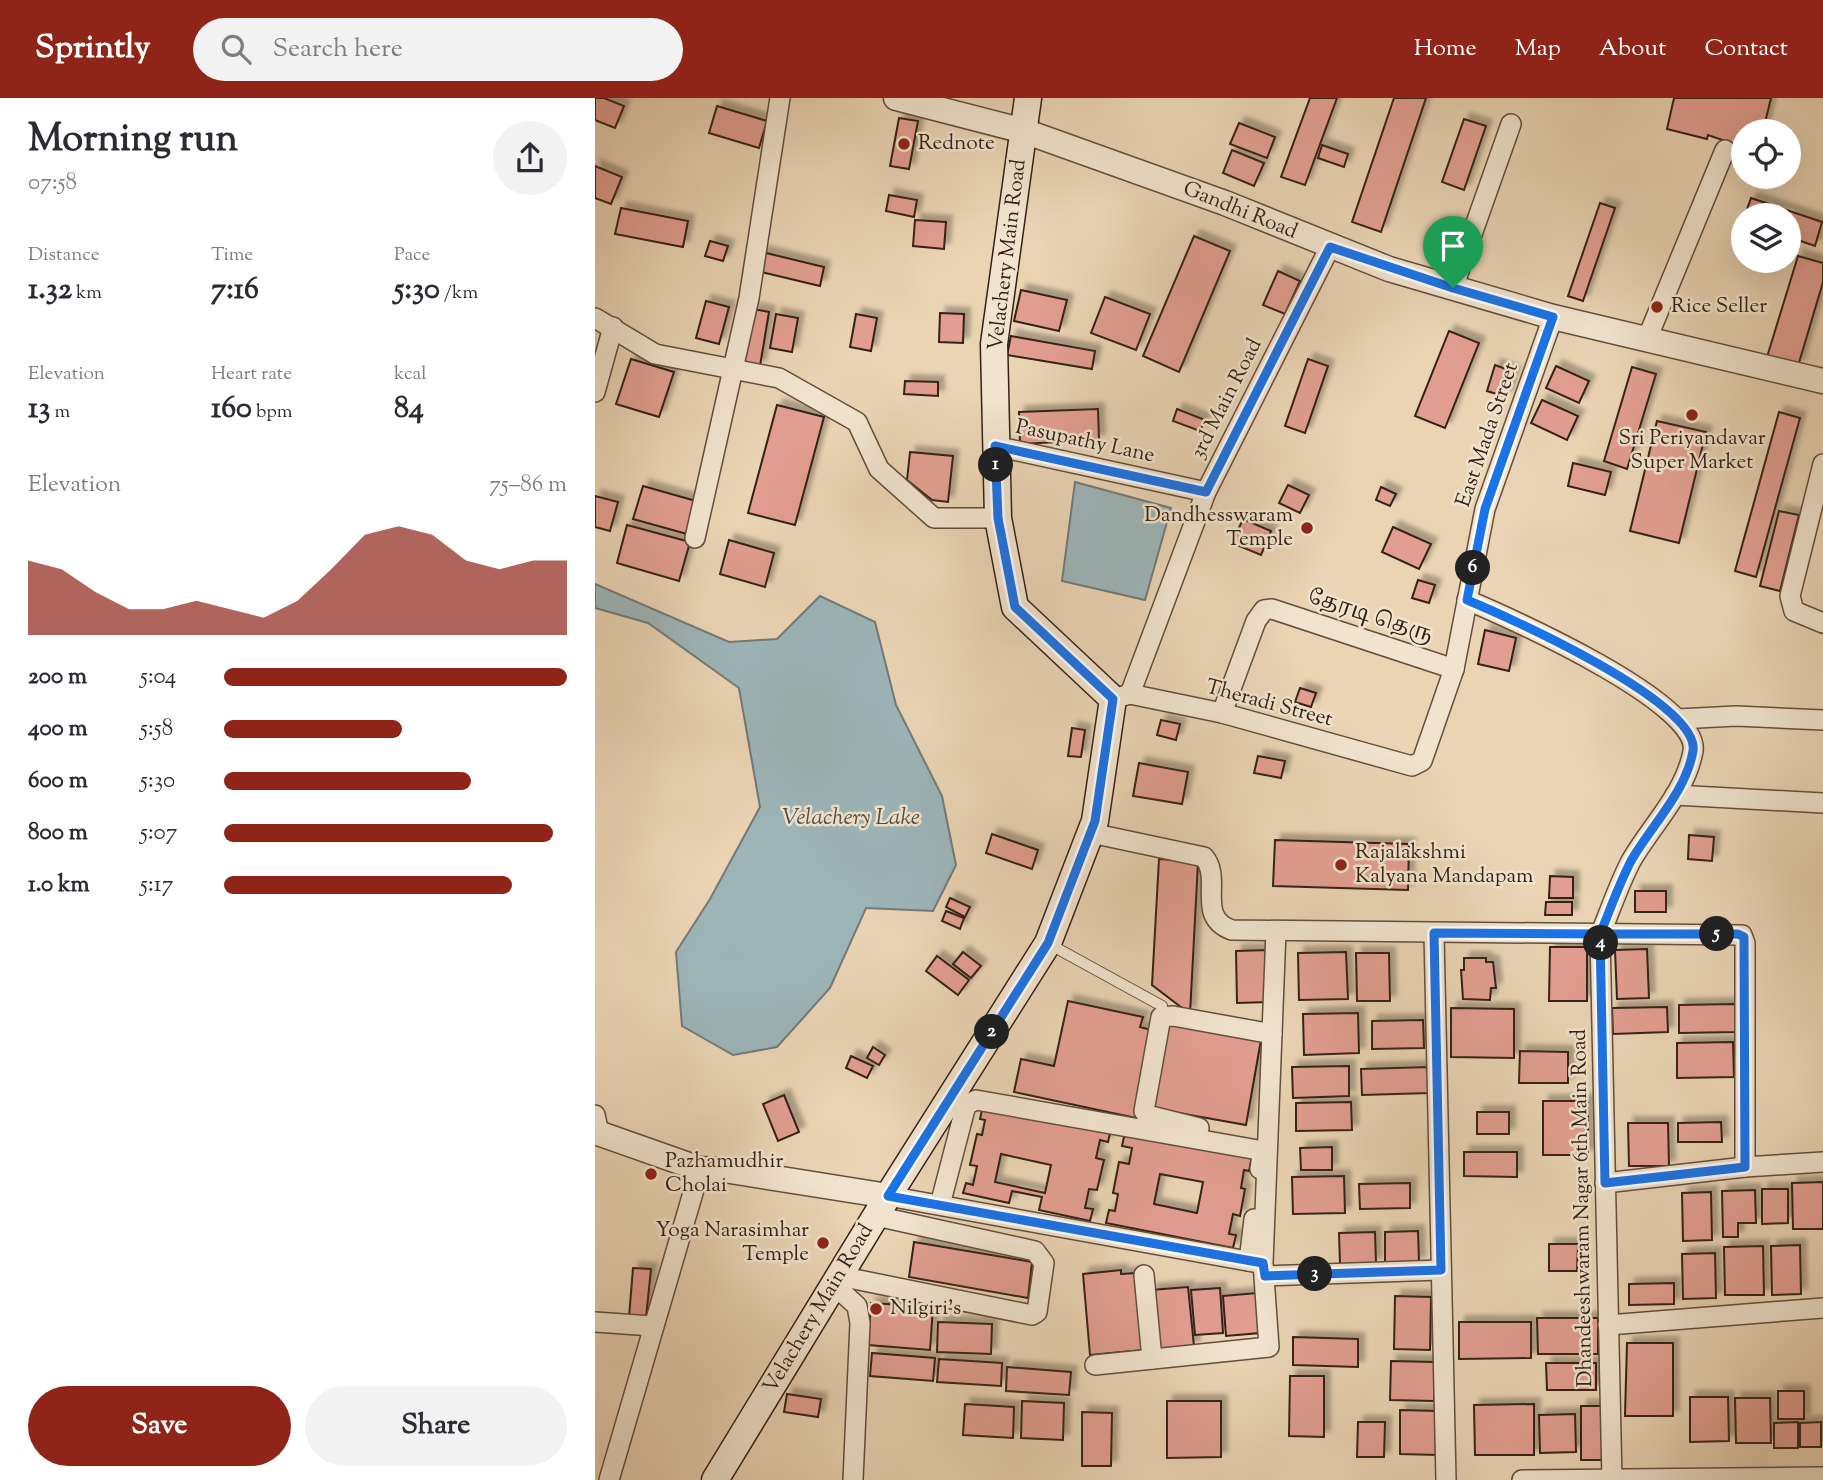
<!DOCTYPE html>
<meta charset="utf-8">
<style>
:root{--surface:#fff;--page:#f2f2f3;--text:#2b2b33;--muted:#7c7c81;--accent:#8f2418}
body{margin:0;font-family:"Sorts Mill Goudy","Noto Serif Tamil",serif;background:var(--page);color:var(--text);height:100vh;display:flex;flex-direction:column;font-size:26px;white-space:nowrap}
*{box-sizing:border-box;margin:0}
p{font-size:23px;color:var(--muted)}
.icon{flex:none;width:38px;height:38px;fill:none;stroke:currentColor;stroke-width:2;stroke-linecap:round;stroke-linejoin:round}
.map{position:relative;flex:1;overflow:hidden}
.side{display:flex;flex-direction:column;background:var(--surface);width:595px}
.side>*{flex:none}
.controls{position:absolute;left:1136px;top:21px;display:grid;gap:14px}
.controls a{display:grid;place-items:center;width:70px;height:70px;border-radius:50%;background:var(--surface);box-shadow:0 7px 28px #0002;font-size:35px}
.pin{position:absolute;display:grid;place-items:center;width:60px;height:60px;color:#fff;margin:-72px -30px;border-radius:50% 50% 50% 0;rotate:-45deg;box-shadow:0 0 7px #0007}
.pin .icon{rotate:45deg}
.km{position:absolute;width:35px;height:35px;margin:-18px;border-radius:50%;background:#222;color:#fff;font-size:19px;line-height:35px;text-align:center}
.round{display:grid;place-items:center;flex:none;width:74px;height:74px;border-radius:37px;background:var(--page)}
.summary{display:flex;align-items:center;justify-content:space-between;height:119px;padding:0 28px}
h1{font-size:38px;font-weight:800;line-height:52px}
.metrics{display:grid;grid-template-columns:repeat(3,1fr);gap:10px;height:119px;padding:7px 28px}
.metrics div{display:grid;align-content:center}
.metrics b{font-size:30px;font-weight:800}
.metrics small{font-size:19px;font-weight:400}
.metrics p{font-size:19px}
.chart{height:196px;padding:14px 28px}
.chart p{display:flex;justify-content:space-between}
.chart svg{width:100%;height:126px;margin-top:7px;fill:var(--accent);opacity:.7}
.cta{display:flex;gap:14px;margin-top:auto;padding:14px 28px}
.cta a{flex:1;height:80px;border-radius:42px;background:var(--accent);color:#fff;font-size:28px;font-weight:800;line-height:80px;text-align:center}
.cta a+a{background:var(--page);color:var(--text)}
ul{padding:0 28px;list-style:none;font-size:23px}
li{display:grid;grid-template-columns:112px 84px 1fr;align-items:center;height:52px}
li i{height:18px;border-radius:9px;background:var(--accent)}
header{display:flex;align-items:center;gap:42px;box-sizing:border-box;height:98px;padding:0 35px;background:var(--accent);color:#fff}
header strong{font-size:33px}
nav{display:flex;gap:38px;margin-inline-start:auto;font-size:24px}
.search{width:490px;height:63px;background:var(--page);display:flex;align-items:center;gap:18px;box-sizing:border-box;padding:0 24px;border-radius:38px;color:var(--muted);font-size:26px}
main{display:flex;flex:1;min-height:0}
.map>svg:first-child{display:block}
</style>
<header>
<strong>Sprintly</strong>
<div class="search"><svg class="icon" aria-label="search" viewBox="0 0 24 24"><circle cx="10" cy="10" r="6"/><path d="M15 15l6 6"/></svg>Search here</div>
<nav><a>Home</a><a>Map</a><a>About</a><a>Contact</a></nav>
</header>
<main>
<section class="side">
<div class="summary"><div><h1>Morning run</h1><p>07:58</p></div><a class="round"><svg class="icon" aria-label="share" viewBox="0 0 24 24"><path d="M12 15V3M7 8l5-5 5 5M5 13v7h14v-7"/></svg></a></div>
<div class="metrics">
<div><p>Distance</p><b>1.32<small> km</small></b></div>
<div><p>Time</p><b>7:16</b></div>
<div><p>Pace</p><b>5:30<small> /km</small></b></div>
</div>
<div class="metrics">
<div><p>Elevation</p><b>13<small> m</small></b></div>
<div><p>Heart rate</p><b>160<small> bpm</small></b></div>
<div><p>kcal</p><b>84</b></div>
</div>
<div class="chart"><p><span>Elevation</span>75–86 m</p>
<svg viewBox="0 0 160 44" preserveAspectRatio="none"><path d="M0 44V18L10 21L20 29L30 35L40 35L50 32L60 35L70 38L80 32L90 21L100 9L110 6L120 9L130 18L140 21L150 18L160 18V44z"/></svg>
</div>
<ul>
<li><b>200 m</b>5:04<i style="width:100%"></i></li>
<li><b>400 m</b>5:58<i style="width:52%"></i></li>
<li><b>600 m</b>5:30<i style="width:72%"></i></li>
<li><b>800 m</b>5:07<i style="width:96%"></i></li>
<li><b>1.0 km</b>5:17<i style="width:84%"></i></li>
</ul>
<div class="cta"><a>Save</a><a>Share</a></div>
</section>
<div class="map">
<svg width="1228" height="1382" viewBox="0 0 1228 1382">
<defs>
<filter id="shadow"><feDropShadow dx="6" dy="-6" stdDeviation="2" flood-color="#0004"/></filter>
</defs>
<rect width="100%" height="100%" fill="#ead4b4"/>
<filter id="stains"><feTurbulence type="fractalNoise" baseFrequency=".00286" numOctaves="4"/><feColorMatrix values="0 0 0 0 .2 0 0 0 0 .09 0 0 0 0 .02 0 0 0 .5 -.17"/></filter>
<radialGradient id="worn" r=".72"><stop offset=".6" stop-color="#630" stop-opacity="0"/><stop offset="1" stop-color="#630" stop-opacity=".3"/></radialGradient>
<g fill="#9db5b9" stroke="#747977" stroke-width="2">
<polygon points="480,384 576,410 550,502 467,483"/>
<polygon points="0,486 134,544 182,541 225,498 280,524 301,607 347,698 361,767 338,813 271,810 235,890 182,949 138,957 87,928 81,854 115,801 165,709 144,590 53,525 0,510"/>
</g>
<g fill="#e29e91" stroke="#362015" stroke-width="2" fill-rule="evenodd" filter="url(#shadow)">
<polygon points="0,0 9,0 29,8 20,30 0,22"/>
<polygon points="715,0 742,0 710,87 686,79"/>
<polygon points="799,0 831,0 786,134 757,124"/>
<polygon points="1079,0 1176,0 1168,33 1148,33 1148,49 1113,37 1112,41 1072,31"/>
<polygon points="122,8 172,23 164,50 114,35"/>
<polygon points="304,20 323,23 314,71 295,68"/>
<polygon points="869,21 891,28 869,92 847,84"/>
<polygon points="644,25 680,39 672,60 635,46"/>
<polygon points="727,47 753,56 749,69 723,60"/>
<polygon points="637,52 669,65 659,88 628,75"/>
<polygon points="0,68 27,79 16,106 0,100"/>
<polygon points="294,97 322,102 319,119 291,113"/>
<polygon points="1156,100 1227,124 1220,148 1194,139 1194,117 1150,117"/>
<polygon points="1005,105 1020,110 988,203 973,198"/>
<polygon points="26,110 93,123 88,149 20,136"/>
<polygon points="320,122 351,124 349,151 318,148"/>
<polygon points="599,138 635,153 584,274 548,258"/>
<polygon points="115,143 133,148 128,163 110,158"/>
<polygon points="167,154 229,169 225,188 162,173"/>
<polygon points="1203,158 1228,165 1228,184 1203,268 1172,259"/>
<polygon points="683,173 705,183 690,216 668,207"/>
<polygon points="426,192 472,202 464,233 419,223"/>
<polygon points="510,199 555,216 541,252 496,235"/>
<polygon points="111,203 134,209 124,246 101,240"/>
<polygon points="159,211 174,214 165,268 149,265"/>
<polygon points="345,215 369,216 368,245 344,244"/>
<polygon points="181,216 203,220 197,254 175,250"/>
<polygon points="261,216 282,220 276,253 255,249"/>
<polygon points="854,233 884,245 850,330 820,318"/>
<polygon points="416,238 500,253 497,271 412,257"/>
<polygon points="36,261 79,274 64,319 21,306"/>
<polygon points="713,261 733,268 710,335 690,328"/>
<polygon points="900,267 919,274 911,299 892,293"/>
<polygon points="961,268 994,283 984,305 951,290"/>
<polygon points="1037,269 1061,276 1032,371 1009,363"/>
<polygon points="310,283 343,284 343,298 309,296"/>
<polygon points="947,302 983,318 972,342 936,325"/>
<polygon points="182,307 229,319 200,427 153,415"/>
<polygon points="503,311 504,342 425,346 424,314"/>
<polygon points="582,311 610,322 605,333 578,323"/>
<polygon points="1184,314 1205,320 1161,479 1140,473"/>
<polygon points="1062,323 1111,334 1084,445 1035,433"/>
<polygon points="315,354 358,358 353,404 337,402 312,382"/>
<polygon points="978,365 1016,374 1010,397 973,388"/>
<polygon points="693,387 714,397 705,415 684,405"/>
<polygon points="48,388 101,403 92,436 38,421"/>
<polygon points="786,389 801,396 795,408 781,402"/>
<polygon points="0,398 23,404 15,433 0,429"/>
<polygon points="1184,413 1204,417 1185,493 1165,488"/>
<polygon points="648,421 676,433 666,457 637,445"/>
<polygon points="32,427 95,444 84,483 22,465"/>
<polygon points="798,429 836,446 824,471 787,454"/>
<polygon points="134,442 179,455 170,489 125,476"/>
<polygon points="823,482 840,487 834,505 817,500"/>
<polygon points="890,532 921,540 914,573 883,566"/>
<polygon points="705,590 721,595 716,609 700,604"/>
<polygon points="566,622 585,626 581,642 562,637"/>
<polygon points="477,630 490,632 486,659 473,658"/>
<polygon points="663,658 690,663 686,680 659,675"/>
<polygon points="544,665 593,674 587,706 538,698"/>
<polygon points="397,736 443,752 437,771 391,755"/>
<polygon points="1094,737 1119,739 1117,763 1093,761"/>
<polygon points="680,742 814,746 813,792 678,788"/>
<polygon points="564,761 603,764 595,916 557,887"/>
<polygon points="955,778 978,779 978,800 954,800"/>
<rect x="1040" y="793" width="31" height="21"/>
<polygon points="355,800 375,809 370,819 351,809"/>
<polygon points="951,804 977,804 977,817 950,817"/>
<polygon points="351,813 369,820 365,831 347,823"/>
<polygon points="955,849 992,849 992,903 954,903"/>
<polygon points="1052,851 1054,900 1022,901 1020,852"/>
<polygon points="673,852 674,904 642,905 641,853"/>
<polygon points="368,854 386,868 376,880 358,866"/>
<polygon points="751,854 753,901 704,902 703,855"/>
<polygon points="761,855 794,855 795,903 762,903"/>
<polygon points="342,858 374,882 363,897 331,873"/>
<polygon points="869,860 891,860 891,864 898,864 901,890 896,890 895,902 868,901 866,872 869,872"/>
<polygon points="473,903 548,919 545,929 560,933 541,1020 419,994 426,961 459,968"/>
<polygon points="1140,906 1141,934 1084,935 1084,907"/>
<polygon points="1072,909 1073,934 1018,936 1017,910"/>
<polygon points="856,910 919,911 919,960 856,959"/>
<polygon points="763,915 764,955 709,957 708,916"/>
<polygon points="828,922 829,950 777,951 777,923"/>
<polygon points="571,925 666,942 651,1027 556,1010"/>
<polygon points="1138,944 1139,979 1082,980 1082,945"/>
<polygon points="278,949 290,957 284,967 272,960"/>
<polygon points="925,953 973,954 973,985 924,985"/>
<polygon points="256,958 278,968 272,980 251,970"/>
<polygon points="754,968 754,998 698,1000 697,969"/>
<polygon points="834,969 835,995 767,997 766,971"/>
<polygon points="189,997 204,1034 183,1043 168,1006"/>
<rect x="948" y="1003" width="45" height="54"/>
<polygon points="756,1004 757,1032 701,1033 701,1005"/>
<path d="M388 1007 515 1035 513 1044 505 1042 501 1060 509 1062 502 1092 494 1091 490 1110 498 1111 495 1123 444 1112 447 1099 417 1093 414 1105 368 1095 371 1085 378 1087 382 1068 375 1067 382 1036 387 1037 390 1022 385 1021ZM406 1056 456 1067 450 1095 400 1084Z"/>
<rect x="882" y="1014" width="32" height="22"/>
<polygon points="1126,1024 1127,1044 1083,1044 1083,1025"/>
<polygon points="1033,1025 1073,1025 1074,1068 1034,1068"/>
<path d="M530 1034 657 1058 654 1073 649 1072 646 1090 650 1091 645 1118 638 1116 634 1136 641 1137 638 1150 511 1125 514 1112 520 1113 523 1096 518 1095 524 1064 534 1066 537 1050 527 1048ZM565 1076 608 1084 602 1115 559 1106Z"/>
<polygon points="737,1049 737,1072 706,1072 705,1050"/>
<polygon points="869,1054 922,1054 922,1079 869,1078"/>
<polygon points="749,1078 750,1115 698,1116 697,1079"/>
<polygon points="1228,1084 1228,1131 1198,1131 1197,1085"/>
<polygon points="815,1085 815,1110 765,1111 764,1086"/>
<polygon points="1167,1091 1193,1091 1193,1125 1167,1126"/>
<polygon points="1160,1092 1161,1125 1143,1125 1143,1139 1128,1139 1127,1093"/>
<polygon points="1116,1094 1117,1142 1088,1143 1087,1095"/>
<polygon points="823,1133 824,1164 790,1165 790,1134"/>
<polygon points="780,1134 781,1165 745,1166 744,1135"/>
<polygon points="319,1144 437,1164 433,1200 314,1179"/>
<polygon points="954,1146 983,1146 982,1173 954,1173"/>
<polygon points="1205,1147 1206,1196 1177,1197 1176,1148"/>
<polygon points="1168,1148 1169,1197 1130,1197 1129,1149"/>
<polygon points="1120,1155 1121,1200 1088,1201 1087,1156"/>
<polygon points="38,1170 56,1171 51,1220 34,1219"/>
<polygon points="526,1172 526,1176 541,1175 548,1252 495,1257 488,1176"/>
<polygon points="1079,1185 1079,1206 1034,1207 1034,1186"/>
<polygon points="593,1189 599,1248 561,1251 556,1192"/>
<polygon points="625,1190 628,1235 600,1237 596,1192"/>
<polygon points="662,1195 665,1235 631,1238 628,1198"/>
<polygon points="800,1198 836,1199 835,1252 799,1251"/>
<polygon points="276,1205 338,1209 335,1252 273,1247"/>
<polygon points="942,1220 1003,1220 1003,1256 943,1256"/>
<polygon points="343,1224 397,1226 396,1256 342,1254"/>
<polygon points="864,1224 936,1224 936,1260 864,1261"/>
<polygon points="698,1239 763,1241 763,1269 698,1267"/>
<polygon points="1032,1245 1078,1245 1078,1318 1030,1318"/>
<polygon points="277,1255 340,1260 338,1283 275,1278"/>
<polygon points="344,1261 407,1265 406,1288 342,1284"/>
<polygon points="796,1263 840,1264 839,1303 795,1302"/>
<polygon points="951,1265 1001,1265 1001,1292 952,1292"/>
<polygon points="412,1269 476,1274 474,1297 411,1293"/>
<polygon points="695,1278 729,1278 729,1339 694,1338"/>
<rect x="1183" y="1293" width="26" height="28"/>
<polygon points="192,1296 226,1301 223,1319 189,1314"/>
<polygon points="1095,1299 1133,1299 1134,1343 1095,1344"/>
<polygon points="1140,1300 1175,1300 1176,1345 1141,1345"/>
<polygon points="427,1303 469,1305 468,1342 426,1340"/>
<polygon points="572,1303 626,1303 626,1359 572,1360"/>
<polygon points="370,1306 419,1309 418,1340 368,1337"/>
<polygon points="939,1306 939,1357 880,1357 879,1307"/>
<polygon points="986,1308 1007,1308 1008,1362 986,1362"/>
<polygon points="805,1312 844,1313 843,1357 805,1356"/>
<polygon points="487,1314 517,1315 516,1368 487,1368"/>
<polygon points="980,1316 981,1354 945,1355 944,1317"/>
<polygon points="763,1324 790,1324 789,1359 762,1359"/>
<polygon points="1203,1324 1203,1350 1179,1350 1179,1325"/>
<polygon points="1226,1324 1226,1349 1205,1349 1205,1325"/>
</g>
<g fill="none" stroke-linecap="round" stroke-linejoin="round">
<defs>
<polyline id="service" points="454,846 567,908"/>
<g id="minor">
<polyline points="858,190 916,26"/>
<polyline points="0,220 60,256 184,280 262,324 284,371 339,420 403,420"/>
<polyline points="1052,241 1130,52"/>
<polyline points="0,294 18,229"/>
<polyline points="400,348 611,394"/>
<polyline points="1228,366 1195,498 1199,513 1228,525"/>
<polyline points="100,440 154,200 185,0"/>
<path d="M872 502C913 519 1106 605 1098 653 1091 694 1056 728 1036 763 1024 786 1015 813 1005 837L1017 1382"/>
<polyline points="535,596 611,394 735,149"/>
<polyline points="518,601 535,596 627,615 817,668 827,663 859,571 890,411 958,219"/>
<polyline points="627,615 661,523 669,512 677,511 859,571"/>
<polyline points="1083,621 1141,618 1228,622"/>
<polyline points="1080,697 1228,705"/>
<path d="M496 735 609 759C628 781 600 819 637 832L1147 837 1150 845V1069"/>
<polyline points="839,836 851,1382"/>
<polyline points="0,1017 4,1035"/>
<polyline points="604,1030 552,1017 549,1013 566,919 578,918 677,936"/>
<polyline points="1010,1085 1150,1069 1228,1064"/>
<polyline points="293,1098 664,1165"/>
<polyline points="345,1107 371,1007 381,1002 663,1052 667,1057 665,1071"/>
<polyline points="654,1163 659,1121"/>
<polyline points="549,1177 557,1261"/>
<polyline points="244,1178 437,1217 442,1214 449,1165 440,1153 281,1118"/>
<polyline points="670,1178 846,1172"/>
<polyline points="239,1187 262,1208 265,1225 258,1382"/>
<polyline points="0,1224 57,1228"/>
<polyline points="1013,1227 1228,1210"/>
<polyline points="500,1267 674,1249 668,1165 681,833"/>
<polyline points="14,1382 105,1071"/>
<polyline points="927,1382 1228,1379"/>
</g>
<g id="tertiary">
<polyline points="301,0 429,33 630,105 794,171 958,219 1228,283"/>
<polyline points="0,1034 105,1071 129,1072 293,1098"/>
</g>
<polyline id="secondary" points="120,1382 293,1098 453,845 500,723 518,601 420,509 403,420 399,246 433,0"/>
</defs>
<use href="#service" stroke="#634d3d" stroke-width="12"/>
<use href="#minor" stroke="#634d3d" stroke-width="22"/>
<use href="#tertiary" stroke="#634d3d" stroke-width="27"/>
<use href="#secondary" stroke="#362015" stroke-width="29"/>
<use href="#service" stroke="#f1e3ce" stroke-width="10"/>
<use href="#minor" stroke="#f1e3ce" stroke-width="19"/>
<use href="#tertiary" stroke="#f1e3ce" stroke-width="24"/>
<use href="#secondary" stroke="#f1e3ce" stroke-width="26"/>
</g>
<g fill="none" stroke-linecap="round" stroke-linejoin="round">
<defs>
<path id="route" d="M858 190 735 149 611 394 400 348 403 420 420 509 518 601 500 723 453 845 293 1098 668 1165 670 1178 846 1172 839 835 1005 836 1010 1085 1150 1069 1149 839 1143 836H1005C1015 812 1024 786 1036 763 1056 728 1091 694 1098 653 1106 605 913 519 872 502L890 411 958 219 858 190"/>
</defs>
<use href="#route" stroke="#fff" stroke-width="14"/>
<use href="#route" stroke="#1a73e8" stroke-width="9"/>
</g>
<g fill="#8f2418" stroke="#f1e3ce" stroke-width="2.5">
<circle cx="309" cy="46" r="7"/>
<circle cx="1062" cy="209" r="7"/>
<circle cx="1097" cy="317" r="7"/>
<circle cx="712" cy="430" r="7"/>
<circle cx="746" cy="767" r="7"/>
<circle cx="56" cy="1076" r="7"/>
<circle cx="228" cy="1145" r="7"/>
<circle cx="281" cy="1211" r="7"/>
</g>
<g text-anchor="middle" dominant-baseline="central" stroke-width="5" stroke-linejoin="round" paint-order="stroke">
<g font-size="21" fill="#362015" stroke="#f1e3ce" text-anchor="start">
<text x="323" y="46">Rednote</text>
<text x="1076" y="209">Rice Seller</text>
<text x="1097" y="341" text-anchor="middle">Sri Periyandavar<tspan x="1097" dy="24">Super Market</tspan></text>
<text x="698" y="418" text-anchor="end">Dandhesswaram<tspan x="698" dy="24">Temple</tspan></text>
<text x="760" y="755">Rajalakshmi<tspan x="760" dy="24">Kalyana Mandapam</tspan></text>
<text x="70" y="1064">Pazhamudhir<tspan x="70" dy="24">Cholai</tspan></text>
<text x="214" y="1133" text-anchor="end">Yoga Narasimhar<tspan x="214" dy="24">Temple</tspan></text>
<text x="295" y="1211">Nilgiri's</text>
</g>
<g font-size="21" fill="#362015" stroke="#f1e3ce">
<text transform="translate(645 113) rotate(22)">Gandhi Road</text>
<text transform="translate(413 157) rotate(-83)">Velachery Main Road</text>
<text transform="translate(632 301) rotate(-63)">3rd Main Road</text>
<text transform="translate(893 337) rotate(-71)">East Mada Street</text>
<text transform="translate(490 344) rotate(12)">Pasupathy Lane</text>
<text transform="translate(775 519) rotate(18)">தேரடி தெரு</text>
<text transform="translate(674 606) rotate(15)">Theradi Street</text>
<text transform="translate(988 1110) rotate(-91)">Dhandeeshwaram Nagar 6th Main Road</text>
<text transform="translate(224 1211) rotate(-59)">Velachery Main Road</text>
</g>
<g font-size="23" font-style="italic" fill="#554d46" stroke="#f1e3ce">
<text x="256" y="720">Velachery Lake</text>
</g>
</g>
<rect width="100%" height="100%" filter="url(#stains)"/>
<rect width="100%" height="100%" fill="url(#worn)"/>
</svg>
<div class="controls">
<a><svg class="icon" aria-label="locate" viewBox="0 0 24 24"><circle cx="12" cy="12" r="6"/><path d="M12 2v4M12 18v4M2 12h4M18 12h4"/></svg></a>
<a><svg class="icon" aria-label="layers" viewBox="0 0 24 24"><path d="M12 4l9 5-9 5-9-5zM3 14l9 5 9-5"/></svg></a>
</div>
<div class="pin" style="left:858px;top:190px;background:#1e9e55"><svg class="icon" aria-label="arrive" viewBox="0 0 24 24"><path d="M6 21V4h12l-3 4 3 4H6"/></svg></div>
<b class="km" style="left:401px;top:367px">1</b>
<b class="km" style="left:397px;top:934px">2</b>
<b class="km" style="left:720px;top:1176px">3</b>
<b class="km" style="left:1006px;top:845px">4</b>
<b class="km" style="left:1122px;top:836px">5</b>
<b class="km" style="left:878px;top:470px">6</b>
</div>
</main>
